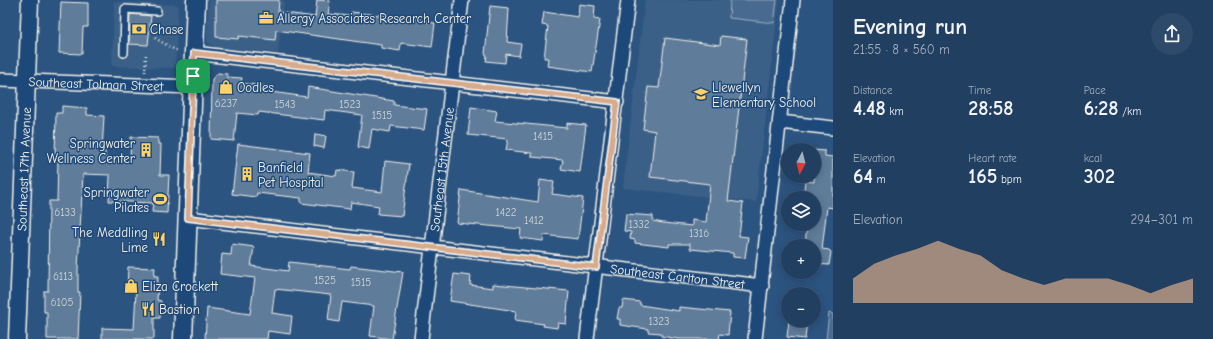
<!DOCTYPE html>
<meta charset="utf-8">
<style>
:root{--surface:#213f61;--page:#2d4a6a;--text:#f1f3f6;--muted:#a2afbd;--line:#3e5876;--accent:#d6ab8b}
body{margin:0;font-family:"Comic Neue",sans-serif;background:var(--page);color:var(--text);height:100vh;display:flex;flex-direction:column;font-size:15px;white-space:nowrap}
*{box-sizing:border-box;margin:0}
p{font-size:13px;color:var(--muted)}
.icon{flex:none;width:22px;height:22px;fill:none;stroke:currentColor;stroke-width:2;stroke-linecap:round;stroke-linejoin:round}
.map{position:relative;flex:1;overflow:hidden}
.panel{display:flex;flex-direction:column;background:var(--surface);width:380px}
.panel>*{flex:none}
.needle{width:26px;rotate:187deg}
.buttons{position:absolute;left:781px;top:143px;display:grid;gap:8px}
.buttons a{display:grid;place-items:center;width:40px;height:40px;border-radius:50%;background:var(--surface);box-shadow:0 2px 10px #0003,0 0 0 1px var(--line);font-size:20px}
.pin{position:absolute;display:grid;place-items:center;width:34px;height:34px;color:#fff;margin:-17px;border-radius:8px;box-shadow:0 2px 6px #0006}
.round{display:grid;place-items:center;flex:none;width:42px;height:42px;border-radius:21px;background:var(--page)}
.head{display:flex;align-items:center;justify-content:space-between;height:68px;padding:0 20px}
h1{font-size:22px;font-weight:800;line-height:30px}
.figures{display:grid;grid-template-columns:repeat(3,1fr);gap:6px;height:68px;padding:4px 20px}
.figures div{display:grid;align-content:center}
.figures b{font-size:20px;font-weight:800}
.figures small{font-size:11px;font-weight:400}
.figures p{font-size:11px}
.chart{height:112px;padding:8px 20px}
.chart p{display:flex;justify-content:space-between}
.chart svg{width:100%;height:72px;margin-top:4px;fill:var(--accent);opacity:.7}
main{display:flex;flex:1;min-height:0}
.map>svg:first-child{display:block}
</style>
<main>
<div class="map">
<svg width="833" height="339" viewBox="0 0 833 339">
<rect width="100%" height="100%" fill="#2c5481"/>
<filter id="ink" filterUnits="userSpaceOnUse"><feTurbulence type="fractalNoise" baseFrequency=".025" numOctaves="2"/><feDisplacementMap in="SourceGraphic" scale="8" xChannelSelector="R" yChannelSelector="G"/><feConvolveMatrix kernelMatrix="1 2 1 2 8 2 1 2 1" color-interpolation-filters="sRGB"/></filter>
<g filter="url(#ink)">
<g fill="#3b6088">
<polygon points="209,0 284,0 278,53 215,47 207,41"/>
<polygon points="645,0 779,0 756,202 623,188"/>
<polygon points="114,2 178,5 175,68 112,66"/>
</g>
<g fill="#496b90" stroke="#9eaebc">
<polygon points="730,0 777,0 774,23 729,18"/>
<polygon points="829,313 833,314 833,339 826,339"/>
</g>
<g fill="#5e7b9a" stroke="#f4f1e8">
<polygon points="216,0 279,0 278,12 315,17 317,0 330,1 328,14 350,16 351,12 427,20 426,22 435,23 432,47 401,43 400,51 381,48 381,45 276,30 275,40 239,36 238,39 216,37"/>
<polygon points="61,2 88,3 88,27 83,27 82,54 59,53"/>
<polygon points="579,4 595,6 594,19 600,20 592,72 547,66 548,58 544,58 548,26 542,25 544,12 578,17"/>
<polygon points="490,6 509,8 507,42 521,44 519,56 506,54 505,63 486,61 487,55 485,54"/>
<polygon points="130,14 151,16 148,45 129,44"/>
<polygon points="721,36 747,39 728,201 743,203 739,236 748,237 745,258 733,257 733,253 690,249 690,244 669,244 669,247 635,243 635,240 630,239 631,232 624,231 626,214 653,216 653,221 663,223 692,226 692,220 706,222 710,184 650,177 655,131 643,129 648,87 659,88 665,38 720,45"/>
<polygon points="218,73 227,74 227,77 242,78 241,83 272,87 271,92 307,97 308,87 394,101 394,105 427,109 424,130 391,126 390,132 372,129 369,149 358,147 362,115 325,110 324,120 259,112 258,115 237,113 234,141 211,139 212,79"/>
<polygon points="62,106 87,108 87,115 104,116 102,151 105,151 105,158 130,159 131,137 158,138 158,144 161,144 160,175 169,175 167,213 152,212 153,203 109,201 110,175 83,174 78,269 78,292 80,292 78,339 47,339 47,312 44,312 44,291 48,291 49,201 57,201 58,158 55,158 56,113 62,113"/>
<polygon points="471,107 497,111 495,121 567,128 567,123 586,125 580,172 561,169 563,160 532,157 532,153 506,150 508,139 468,135"/>
<polygon points="315,134 326,136 324,148 314,146"/>
<polygon points="238,144 310,153 308,172 336,176 337,170 354,172 352,188 382,192 385,161 409,164 402,216 378,214 379,206 351,202 350,209 301,203 301,198 257,193 256,197 232,194"/>
<polygon points="814,150 825,151 825,156 833,157 833,208 827,207 822,249 829,250 831,252 829,265 814,264 814,246 805,246 807,224 814,224 814,198 803,198 805,181 814,182"/>
<polygon points="540,180 554,182 552,194 583,198 578,239 544,235 543,241 520,238 521,229 457,223 461,190 538,202"/>
<polygon points="232,244 254,247 251,266 288,271 289,262 350,269 351,266 403,272 392,339 370,336 374,306 342,302 339,322 328,320 331,295 275,289 272,313 292,316 290,334 268,331 267,339 205,339 207,308 250,314 255,278 220,274 222,254 231,255"/>
<polygon points="128,267 155,268 154,276 158,276 157,300 161,301 160,318 154,318 154,339 102,339 102,328 134,329 136,291 127,291"/>
<polygon points="454,274 471,276 470,285 493,288 493,284 569,291 566,324 558,323 557,328 543,326 544,324 515,320 516,311 450,301"/>
<polygon points="623,300 640,302 640,305 679,311 679,307 730,312 728,335 720,334 719,339 678,339 661,336 661,333 648,332 648,329 620,325 620,319 617,319 619,308 622,308"/>
<polygon points="789,320 807,320 805,339 787,337"/>
</g>
<g fill="none" stroke-linecap="round" stroke-linejoin="round">
<defs>
<polyline id="service" points="124,53 125,9 157,11"/>
<g id="minor">
<polyline points="194,53 617,102"/>
<path id="s1" d="M0 80 193 87"/>
<polyline points="780,122 833,128"/>
<path id="s2" d="M188 218 762 286"/>
<path id="s3" d="M421 339 462 0"/>
<polyline points="587,339 628,0"/>
<polyline points="755,339 793,0"/>
</g>
<g id="tertiary">
<path id="s4" d="M17 339 30 0"/>
</g>
<polyline id="secondary" points="183,339 196,0"/>
</defs>
<use href="#service" stroke="#f4f1e8" stroke-width="10"/>
<use href="#minor" stroke="#f4f1e8" stroke-width="16"/>
<use href="#tertiary" stroke="#f4f1e8" stroke-width="19"/>
<use href="#secondary" stroke="#f4f1e8" stroke-width="21"/>
<g stroke="#f4f1e8" stroke-width="2.5" stroke-dasharray="1 3" stroke-linecap="butt">
<polyline points="155,38 175,50 179,50"/>
<polyline points="145,72 146,54"/>
</g>
<use href="#service" stroke="#1f4a7a" stroke-width="7"/>
<use href="#minor" stroke="#1f4a7a" stroke-width="13"/>
<use href="#tertiary" stroke="#1f4a7a" stroke-width="16"/>
<use href="#secondary" stroke="#1f4a7a" stroke-width="18"/>
</g>
</g>
<g fill="none" stroke-linecap="round" stroke-linejoin="round" filter="url(#ink)">
<defs>
<polygon id="route" points="194,53 617,102 596,267 188,218"/>
</defs>
<use href="#route" stroke="#fff" stroke-width="8"/>
<use href="#route" stroke="#d6ab8b" stroke-width="5"/>
</g>
<defs>
<symbol id="office-bare" viewBox="-9 -9 18 18"><path d="M-6-3h4V-5.5h4V-3h4V5H-6ZM-1-4.5V-3h2v-1.5ZM-6 0V1H6V0Z" fill="#ffd166" stroke="#1f4a7a" stroke-width="2.5" paint-order="stroke"/></symbol>
<symbol id="bank-bare" viewBox="-9 -9 18 18"><path d="M-6-4H6V4H-6ZM0-2.3a2.3 2.3 0 1 0 0 4.6a2.3 2.3 0 1 0 0-4.6Z" fill="#ffd166" stroke="#1f4a7a" stroke-width="2.5" paint-order="stroke"/></symbol>
<symbol id="shop-bare" viewBox="-9 -9 18 18"><path d="M-5-2.5h2.3a2.7 3.5 0 0 1 5.4 0H5L5.5 6h-11ZM-1.5-2.5h3a1.5 2.3 0 0 0-3 0Z" fill="#ffd166" stroke="#1f4a7a" stroke-width="2.5" paint-order="stroke"/></symbol>
<symbol id="school-bare" viewBox="-9 -9 18 18"><path d="M0-5L7-2L0 1L-7-2ZM-4 1L0 2.5L4 1V4Q0 6-4 4Z" fill="#ffd166" stroke="#1f4a7a" stroke-width="2.5" paint-order="stroke"/></symbol>
<symbol id="building-bare" viewBox="-9 -9 18 18"><path d="M-4-6H4V6H1V3H-1V6H-4ZM-2.5-4.3h1.7v1.8h-1.7ZM.8-4.3h1.7v1.8H.8ZM-2.5-1h1.7V.8h-1.7ZM.8-1h1.7V.8H.8Z" fill="#ffd166" stroke="#1f4a7a" stroke-width="2.5" paint-order="stroke"/></symbol>
<symbol id="stadium-bare" viewBox="-9 -9 18 18"><path d="M0-5a6.5 5 0 1 0 0 10a6.5 5 0 1 0 0-10ZM-3.5-1.8h7v3.6h-7Z" fill="#ffd166" stroke="#1f4a7a" stroke-width="2.5" paint-order="stroke"/></symbol>
<symbol id="restaurant-bare" viewBox="-9 -9 18 18"><path d="M-5-6h1v4h1v-4h1v4h1v-4h1v5L-1.5 .5V6h-2V.5L-5-1ZM5-6V6H3V1.5H1.5Q1.5-4 5-6Z" fill="#ffd166" stroke="#1f4a7a" stroke-width="2.5" paint-order="stroke"/></symbol>
</defs>
<g fill-rule="evenodd">
<use href="#office-bare" x="256" y="8" width="20" height="20"/>
<use href="#bank-bare" x="129" y="19" width="20" height="20"/>
<use href="#shop-bare" x="216" y="77" width="20" height="20"/>
<use href="#school-bare" x="691" y="84" width="20" height="20"/>
<use href="#building-bare" x="136" y="140" width="20" height="20"/>
<use href="#building-bare" x="237" y="164" width="20" height="20"/>
<use href="#stadium-bare" x="150" y="189" width="20" height="20"/>
<use href="#restaurant-bare" x="149" y="229" width="20" height="20"/>
<use href="#shop-bare" x="121" y="276" width="20" height="20"/>
<use href="#restaurant-bare" x="138" y="299" width="20" height="20"/>
</g>
<g text-anchor="middle" dominant-baseline="central" stroke-width="3" stroke-linejoin="round" paint-order="stroke">
<g font-size="11" fill="#ced4d4">
<text x="226" y="103">6237</text>
<text x="285" y="104">1543</text>
<text x="350" y="104">1523</text>
<text x="382" y="115">1515</text>
<text x="543" y="136">1415</text>
<text x="65" y="212">6133</text>
<text x="506" y="212">1422</text>
<text x="534" y="220">1412</text>
<text x="639" y="224">1332</text>
<text x="699" y="233">1316</text>
<text x="63" y="276">6113</text>
<text x="325" y="280">1525</text>
<text x="361" y="282">1515</text>
<text x="62" y="302">6105</text>
<text x="659" y="321">1323</text>
</g>
<g font-size="13" fill="#f4f1e8" stroke="#1f4a7a" text-anchor="start">
<text x="277" y="18">Allergy Associates Research Center</text>
<text x="150" y="29">Chase</text>
<text x="237" y="87">Oodles</text>
<text x="712" y="87">Llewellyn<tspan x="712" dy="15">Elementary School</tspan></text>
<text x="135" y="143" text-anchor="end">Springwater<tspan x="135" dy="15">Wellness Center</tspan></text>
<text x="258" y="167">Banfield<tspan x="258" dy="15">Pet Hospital</tspan></text>
<text x="149" y="192" text-anchor="end">Springwater<tspan x="149" dy="15">Pilates</tspan></text>
<text x="148" y="232" text-anchor="end">The Meddling<tspan x="148" dy="15">Lime</tspan></text>
<text x="142" y="286">Eliza Crockett</text>
<text x="159" y="309">Bastion</text>
</g>
<g font-size="13" fill="#f4f1e8" stroke="#1f4a7a">
<text stroke="none"><textPath href="#s1" startOffset="96">Southeast Tolman Street</textPath></text>
<text stroke="none"><textPath href="#s4" startOffset="170">Southeast 17th Avenue</textPath></text>
<text stroke="none"><textPath href="#s3" startOffset="171">Southeast 15th Avenue</textPath></text>
<text stroke="none"><textPath href="#s2" startOffset="493">Southeast Carlton Street</textPath></text>
</g>
</g>
</svg>
<div class="buttons">
<a><svg class="needle" viewBox="-14 -14 28 28"><path d="M0-13l5 13h-10z" fill="#e53935"/><path d="M0 13l5-13h-10z" fill="#a2afbd"/></svg></a>
<a><svg class="icon" aria-label="layers" viewBox="0 0 24 24"><path d="M12 4l9 5-9 5-9-5zM3 14l9 5 9-5"/></svg></a>
<a>+</a>
<a>−</a>
</div>
<div class="pin" style="left:193px;top:76px;background:#1e9e55"><svg class="icon" aria-label="arrive" viewBox="0 0 24 24"><path d="M6 21V4h12l-3 4 3 4H6"/></svg></div>
</div>
<section class="panel">
<div class="head"><div><h1>Evening run</h1><p>21:55 · 8 × 560 m</p></div><a class="round"><svg class="icon" aria-label="share" viewBox="0 0 24 24"><path d="M12 15V3M7 8l5-5 5 5M5 13v7h14v-7"/></svg></a></div>
<div class="figures">
<div><p>Distance</p><b>4.48<small> km</small></b></div>
<div><p>Time</p><b>28:58</b></div>
<div><p>Pace</p><b>6:28<small> /km</small></b></div>
</div>
<div class="figures">
<div><p>Elevation</p><b>64<small> m</small></b></div>
<div><p>Heart rate</p><b>165<small> bpm</small></b></div>
<div><p>kcal</p><b>302</b></div>
</div>
<div class="chart"><p><span>Elevation</span>294–301 m</p>
<svg viewBox="0 0 160 44" preserveAspectRatio="none"><path d="M0 44V29L10 20L20 15L30 11L40 6L50 11L60 15L70 24L80 29L90 33L100 29L110 29L120 29L130 33L140 38L150 33L160 29V44z"/></svg>
</div>
</section>
</main>
